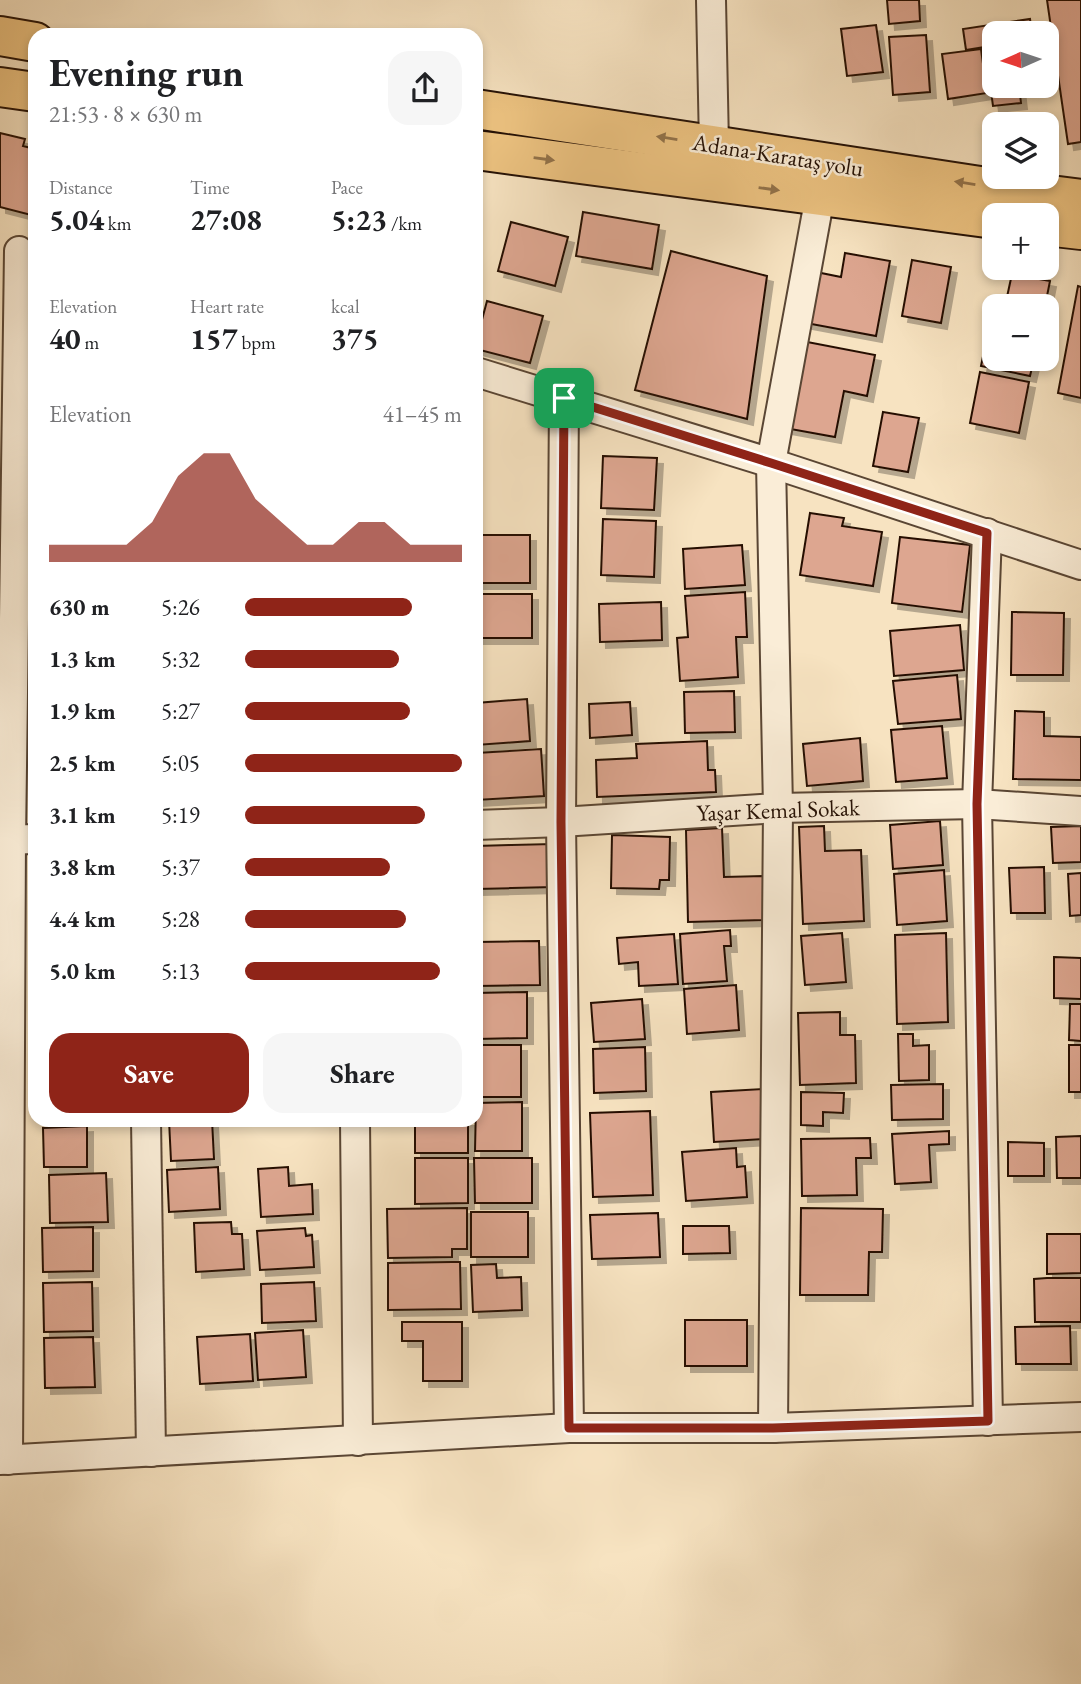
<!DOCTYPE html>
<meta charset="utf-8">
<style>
:root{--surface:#fff;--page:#f6f6f6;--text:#202124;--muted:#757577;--accent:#8f2418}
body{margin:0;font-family:"EB Garamond",serif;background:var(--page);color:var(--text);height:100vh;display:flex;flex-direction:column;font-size:26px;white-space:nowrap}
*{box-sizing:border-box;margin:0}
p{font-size:23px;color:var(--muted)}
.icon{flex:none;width:38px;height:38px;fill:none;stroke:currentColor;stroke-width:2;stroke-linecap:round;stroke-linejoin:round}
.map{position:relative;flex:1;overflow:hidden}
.details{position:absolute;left:28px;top:28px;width:455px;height:1099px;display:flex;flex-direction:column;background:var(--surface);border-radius:21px;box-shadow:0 4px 10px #0003}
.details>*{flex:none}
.needle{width:46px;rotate:267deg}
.buttons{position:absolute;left:982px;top:21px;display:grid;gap:14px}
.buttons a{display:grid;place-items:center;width:77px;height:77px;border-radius:14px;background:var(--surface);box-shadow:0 4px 10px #0003;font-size:35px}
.pin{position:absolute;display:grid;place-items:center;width:60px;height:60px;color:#fff;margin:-30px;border-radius:14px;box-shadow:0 4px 10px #0006}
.round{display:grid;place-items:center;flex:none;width:74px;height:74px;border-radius:21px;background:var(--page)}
.overview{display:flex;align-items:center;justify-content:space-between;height:119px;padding:0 21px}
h1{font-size:38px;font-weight:700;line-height:52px}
.metrics{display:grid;grid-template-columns:repeat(3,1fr);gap:10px;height:119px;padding:7px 21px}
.metrics div{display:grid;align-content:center}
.metrics b{font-size:30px;font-weight:700}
.metrics small{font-size:19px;font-weight:400}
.metrics p{font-size:19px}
.chart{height:196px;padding:14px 21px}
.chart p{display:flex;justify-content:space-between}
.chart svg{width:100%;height:126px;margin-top:7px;fill:var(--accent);opacity:.7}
.action{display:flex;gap:14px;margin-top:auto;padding:14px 21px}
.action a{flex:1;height:80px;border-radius:21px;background:var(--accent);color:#fff;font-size:28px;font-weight:700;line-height:80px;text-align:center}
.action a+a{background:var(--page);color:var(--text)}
ul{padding:0 21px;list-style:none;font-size:23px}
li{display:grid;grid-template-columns:112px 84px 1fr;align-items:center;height:52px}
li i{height:18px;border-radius:9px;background:var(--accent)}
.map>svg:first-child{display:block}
</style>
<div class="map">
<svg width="1081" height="1684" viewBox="0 0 1081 1684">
<defs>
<filter id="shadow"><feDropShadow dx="6" dy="6" stdDeviation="0" flood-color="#0004"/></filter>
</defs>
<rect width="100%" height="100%" fill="#f7e3c1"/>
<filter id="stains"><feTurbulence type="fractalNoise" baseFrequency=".00286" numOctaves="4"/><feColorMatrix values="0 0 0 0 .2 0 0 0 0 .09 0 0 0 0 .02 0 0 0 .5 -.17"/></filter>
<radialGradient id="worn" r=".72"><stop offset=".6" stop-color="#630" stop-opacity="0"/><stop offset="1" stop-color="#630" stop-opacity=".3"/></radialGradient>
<g fill="#dda690" stroke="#251105" stroke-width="2" filter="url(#shadow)">
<polygon points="887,0 919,0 920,21 889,24"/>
<polygon points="1047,0 1081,0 1081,142 1068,144"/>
<polygon points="1030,19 1032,33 994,33 994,86 1019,86 1021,103 993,106 985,47 966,50 963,29"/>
<polygon points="876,25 883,72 847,76 841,29"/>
<polygon points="926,35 930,92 893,95 889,37"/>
<polygon points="981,49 987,93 948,99 942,54"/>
<polygon points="0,133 25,139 23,146 35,149 35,216 0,207"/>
<polygon points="583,212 659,225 652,269 576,256"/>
<polygon points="511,222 568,237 555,286 498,271"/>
<polygon points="671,251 767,276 747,419 635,390"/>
<polygon points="845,253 890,261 876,336 806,323 816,272 841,277"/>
<polygon points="912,260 951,267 941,323 902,316"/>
<polygon points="1012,274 1050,281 1045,306 1005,306"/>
<polygon points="1078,286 1081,287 1081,398 1058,393"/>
<polygon points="487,301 543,316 530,363 476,349 476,342"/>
<polygon points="992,313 994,314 994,359 1034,359 1030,376 981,366"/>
<polygon points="802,341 875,355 867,396 844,391 835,437 785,428"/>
<polygon points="980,372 1029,382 1019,433 970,423"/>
<polygon points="883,412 919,418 908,472 873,466"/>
<polygon points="603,456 657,458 654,510 601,508"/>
<polygon points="810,513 844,518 842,526 882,532 873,586 800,575"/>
<polygon points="603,519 656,521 654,577 601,575"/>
<polygon points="477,535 530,535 530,583 476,583"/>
<polygon points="900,537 970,545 962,612 892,603"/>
<polygon points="742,545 745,585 685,589 683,549"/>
<polygon points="745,592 747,637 736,637 738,677 680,681 677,638 688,637 685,596"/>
<rect x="476" y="594" width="56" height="44"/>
<polygon points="661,602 662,640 600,642 599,604"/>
<polygon points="1012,612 1064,613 1063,675 1011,675"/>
<polygon points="960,625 964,670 894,676 890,631"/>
<polygon points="957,675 961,719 898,724 893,681"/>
<polygon points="734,691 735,732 685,733 684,692"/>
<polygon points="527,699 530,741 476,745 476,703"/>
<polygon points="630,702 632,735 590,738 589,704"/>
<polygon points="1015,711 1044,712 1044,736 1081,737 1081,780 1013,779"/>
<polygon points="942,726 947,778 896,782 891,730"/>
<polygon points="860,738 863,781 807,786 803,744"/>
<polygon points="707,741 708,770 715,770 716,792 597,797 596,760 637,758 636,744"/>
<polygon points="541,749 544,796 476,800 476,753"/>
<polygon points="940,821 943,865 893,869 890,825"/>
<polygon points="824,826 825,851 861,850 864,921 803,924 799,827"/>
<polygon points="1081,826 1081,862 1053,863 1051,827"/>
<polygon points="722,828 724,877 764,876 766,920 688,922 686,830"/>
<polygon points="612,835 670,837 669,880 660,880 659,889 611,888"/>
<polygon points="553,844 554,887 476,889 476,846"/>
<polygon points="1044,867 1045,913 1011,913 1009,868"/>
<polygon points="944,870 947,921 897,925 894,874"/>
<polygon points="1081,873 1081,915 1070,916 1068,874"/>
<polygon points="730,930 731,946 724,946 727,981 683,984 680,934"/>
<polygon points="842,933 846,982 805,985 801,936"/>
<polygon points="946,933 948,1022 897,1024 895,935"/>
<polygon points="674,934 678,984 639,986 638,962 619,964 617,938"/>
<polygon points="539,941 540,985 476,986 476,942"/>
<polygon points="1054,957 1081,958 1081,999 1054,998"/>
<polygon points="736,985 739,1030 687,1034 684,989"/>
<polygon points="527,992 527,1038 476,1039 476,993"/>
<polygon points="642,999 645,1039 594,1042 591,1003"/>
<polygon points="1070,1004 1081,1004 1081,1041 1069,1040"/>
<polygon points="840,1012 840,1035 855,1035 856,1083 800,1085 798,1013"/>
<polygon points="898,1034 913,1034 913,1046 929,1045 929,1080 899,1081"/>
<rect x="476" y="1045" width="45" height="52"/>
<rect x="1069" y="1045" width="12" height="47"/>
<polygon points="645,1047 646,1091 594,1093 593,1049"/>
<polygon points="943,1084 943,1119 892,1120 891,1085"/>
<polygon points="763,1089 766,1139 714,1142 711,1092"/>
<polygon points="801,1092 844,1093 843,1113 823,1112 823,1126 801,1125"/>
<polygon points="522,1102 522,1151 475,1151 476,1103"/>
<polygon points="650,1111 653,1195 593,1197 590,1113"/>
<polygon points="169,1120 212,1120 214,1159 171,1161"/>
<rect x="415" y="1120" width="53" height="33"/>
<polygon points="87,1126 87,1167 44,1167 43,1128"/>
<polygon points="949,1131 949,1144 929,1145 931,1182 895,1184 892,1134"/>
<polygon points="1081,1136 1081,1178 1057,1178 1056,1137"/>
<polygon points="870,1138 871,1158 856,1158 857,1195 802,1196 801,1139"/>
<polygon points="1008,1142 1044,1143 1044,1176 1008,1176"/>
<polygon points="736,1148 737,1167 745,1166 747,1197 686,1201 682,1152"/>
<polygon points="415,1158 468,1158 468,1203 415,1204"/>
<polygon points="474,1158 532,1158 532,1203 475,1203"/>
<polygon points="218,1167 220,1209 169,1212 167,1170"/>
<polygon points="288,1167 289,1186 312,1184 313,1214 261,1217 258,1169"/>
<polygon points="106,1173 108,1222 50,1223 49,1175"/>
<polygon points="467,1208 467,1249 452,1249 452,1257 388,1258 387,1209"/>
<polygon points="801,1208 883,1209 882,1252 869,1252 868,1295 800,1295"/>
<rect x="471" y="1212" width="57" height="45"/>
<polygon points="658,1213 660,1257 592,1259 590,1215"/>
<polygon points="231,1222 232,1234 242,1234 244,1269 196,1272 194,1223"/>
<polygon points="683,1226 729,1226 730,1253 683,1254"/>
<polygon points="93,1227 93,1271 43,1272 42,1228"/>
<polygon points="305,1228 306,1236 312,1235 314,1267 260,1270 257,1231"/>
<polygon points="1047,1234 1081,1234 1081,1273 1047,1274"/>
<polygon points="452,1262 460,1262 461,1309 388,1310 388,1263"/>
<polygon points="496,1264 497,1278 521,1277 522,1310 473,1312 471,1265"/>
<polygon points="1047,1278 1081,1278 1081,1322 1035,1322 1034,1279"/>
<polygon points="92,1282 93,1331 44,1332 43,1283"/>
<polygon points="314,1282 316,1321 262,1323 261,1284"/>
<rect x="685" y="1320" width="62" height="46"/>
<polygon points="402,1322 462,1322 462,1381 423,1381 423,1341 402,1341"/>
<polygon points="1070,1326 1071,1364 1016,1364 1015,1327"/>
<polygon points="303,1330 306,1377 258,1380 255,1333"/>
<polygon points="250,1334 253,1381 200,1384 197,1337"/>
<polygon points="93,1337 95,1387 45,1388 44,1338"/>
</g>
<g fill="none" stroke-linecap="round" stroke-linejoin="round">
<defs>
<g id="street">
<polyline points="711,0 714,145"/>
<polyline points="476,372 771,463 1081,565"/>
<polyline points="564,398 561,822 569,1428"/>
<polyline points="987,533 977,804 988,1421"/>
<polyline points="476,825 561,822 778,808 977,804 1081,811"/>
<polyline points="0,840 35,839"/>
<polyline points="146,1120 151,1452"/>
<polyline points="355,1120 358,1441"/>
<polyline points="773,1428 778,808 771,463 820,196"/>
<polyline points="0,1460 569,1428 773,1428 1081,1417"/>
<polyline points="8,1460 11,840 19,251"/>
</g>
<g id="primary">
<polyline points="0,36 35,42"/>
<polyline points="0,87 35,92"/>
<polyline points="476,109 980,186 1081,199"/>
<polyline points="476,150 994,219"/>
<polyline points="1046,226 1081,230"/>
</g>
</defs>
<use href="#street" stroke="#5a4634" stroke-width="32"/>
<use href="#primary" stroke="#251105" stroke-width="42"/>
<use href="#street" stroke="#faedd7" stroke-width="28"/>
<use href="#primary" stroke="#ecc280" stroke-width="38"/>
</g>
<defs><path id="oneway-solid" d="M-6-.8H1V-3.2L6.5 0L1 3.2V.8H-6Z" transform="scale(1.75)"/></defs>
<g fill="#927249">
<use href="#oneway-solid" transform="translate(667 138) rotate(-171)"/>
<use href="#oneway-solid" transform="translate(544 159) rotate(8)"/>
<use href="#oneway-solid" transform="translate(965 183) rotate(-171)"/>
<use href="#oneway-solid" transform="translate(769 189) rotate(8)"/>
</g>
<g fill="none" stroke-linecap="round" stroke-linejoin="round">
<defs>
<polygon id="route" points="564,398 771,463 987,533 977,804 988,1421 773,1428 569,1428 561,822"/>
</defs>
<use href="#route" stroke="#fff" stroke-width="14"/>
<use href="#route" stroke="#8f2418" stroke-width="9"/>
</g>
<g text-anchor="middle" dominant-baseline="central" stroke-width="5" stroke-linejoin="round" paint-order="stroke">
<g font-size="23" fill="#251105" stroke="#faedd7">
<text transform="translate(778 155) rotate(9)">Adana-Karataş yolu</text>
<text transform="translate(778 810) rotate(-2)">Yaşar Kemal Sokak</text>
</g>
</g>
<rect width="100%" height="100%" filter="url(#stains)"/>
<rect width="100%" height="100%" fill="url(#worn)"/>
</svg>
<div class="buttons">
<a><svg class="needle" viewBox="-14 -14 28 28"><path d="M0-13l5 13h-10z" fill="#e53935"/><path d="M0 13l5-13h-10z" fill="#757577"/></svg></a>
<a><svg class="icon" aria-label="layers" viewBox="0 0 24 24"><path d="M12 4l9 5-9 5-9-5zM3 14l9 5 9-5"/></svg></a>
<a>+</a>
<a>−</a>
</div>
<div class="pin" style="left:564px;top:398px;background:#1e9e55"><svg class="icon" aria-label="arrive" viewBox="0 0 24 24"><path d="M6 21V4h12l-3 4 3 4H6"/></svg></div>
<section class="details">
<div class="overview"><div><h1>Evening run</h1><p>21:53 · 8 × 630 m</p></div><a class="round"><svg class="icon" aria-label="share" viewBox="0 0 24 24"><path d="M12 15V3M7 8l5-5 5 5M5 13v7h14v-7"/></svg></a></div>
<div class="metrics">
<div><p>Distance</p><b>5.04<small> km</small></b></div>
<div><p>Time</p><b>27:08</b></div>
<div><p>Pace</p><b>5:23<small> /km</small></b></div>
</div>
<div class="metrics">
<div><p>Elevation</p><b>40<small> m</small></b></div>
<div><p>Heart rate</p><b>157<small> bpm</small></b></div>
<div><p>kcal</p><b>375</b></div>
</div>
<div class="chart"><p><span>Elevation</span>41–45 m</p>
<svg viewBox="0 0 160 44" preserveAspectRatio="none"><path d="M0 44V38L10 38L20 38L30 38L40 30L50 14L60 6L70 6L80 22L90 30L100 38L110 38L120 30L130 30L140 38L150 38L160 38V44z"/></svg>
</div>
<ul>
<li><b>630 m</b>5:26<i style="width:77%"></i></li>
<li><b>1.3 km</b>5:32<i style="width:71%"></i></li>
<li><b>1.9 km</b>5:27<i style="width:76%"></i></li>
<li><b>2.5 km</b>5:05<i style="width:100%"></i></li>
<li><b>3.1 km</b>5:19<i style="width:83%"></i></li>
<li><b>3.8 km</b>5:37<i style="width:67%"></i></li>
<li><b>4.4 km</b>5:28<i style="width:74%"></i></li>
<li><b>5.0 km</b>5:13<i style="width:90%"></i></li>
</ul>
<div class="action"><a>Save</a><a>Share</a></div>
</section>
</div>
